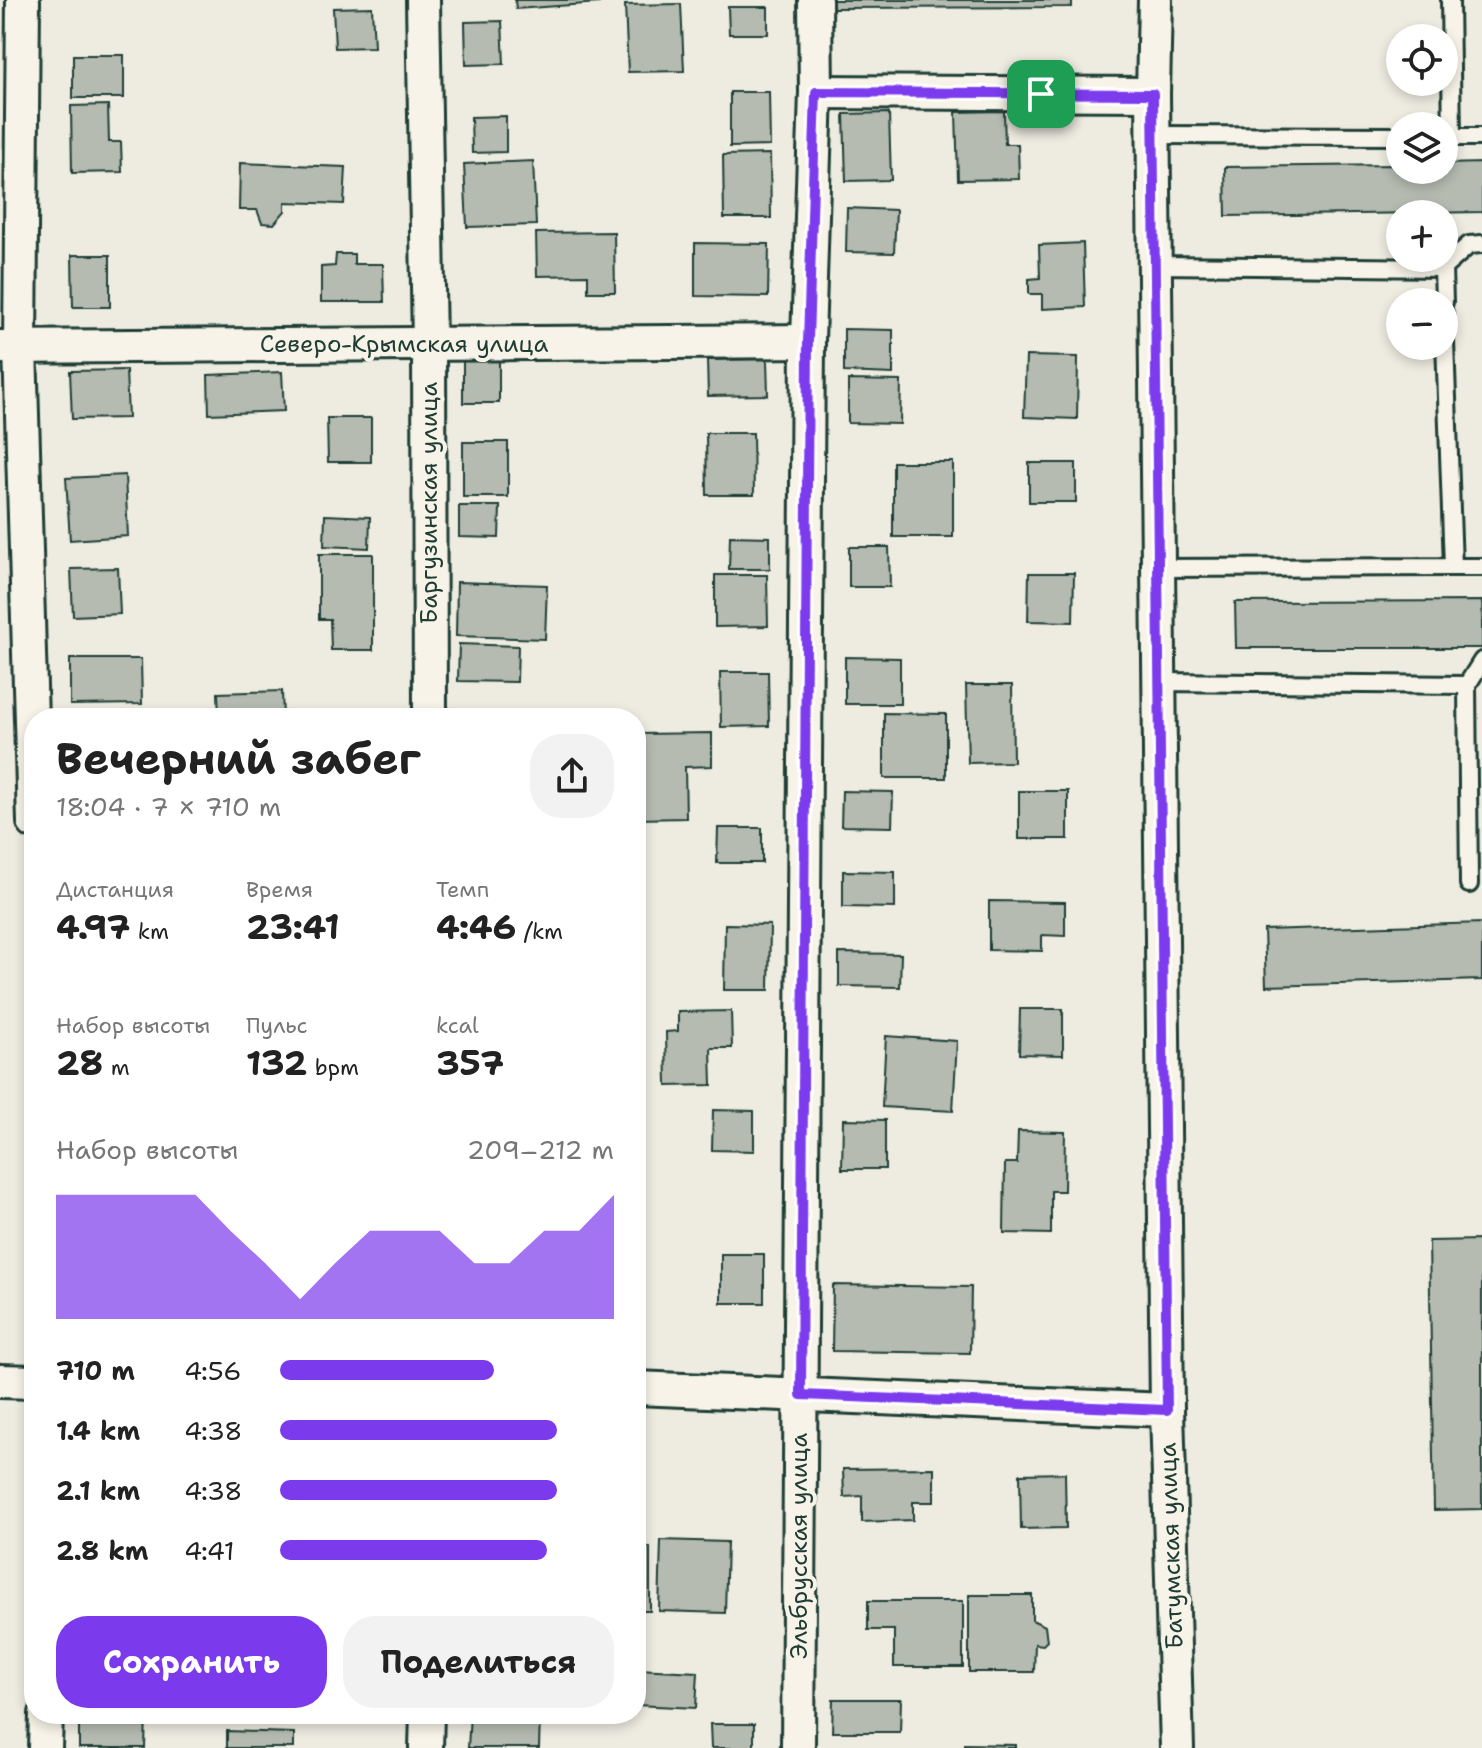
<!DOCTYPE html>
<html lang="ru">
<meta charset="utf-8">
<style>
:root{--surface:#fff;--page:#f2f2f2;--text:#222;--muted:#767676;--accent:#7c3aed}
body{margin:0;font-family:"Shantell Sans",sans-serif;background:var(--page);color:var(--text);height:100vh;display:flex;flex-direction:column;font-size:30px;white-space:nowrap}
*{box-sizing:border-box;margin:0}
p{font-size:26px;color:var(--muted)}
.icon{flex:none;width:44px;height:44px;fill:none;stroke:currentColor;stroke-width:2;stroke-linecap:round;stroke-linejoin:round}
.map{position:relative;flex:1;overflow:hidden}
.side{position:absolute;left:24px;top:708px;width:622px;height:1016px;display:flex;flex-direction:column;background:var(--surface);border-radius:32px;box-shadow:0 4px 12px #0003}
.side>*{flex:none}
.fabs{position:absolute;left:1386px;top:24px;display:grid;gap:16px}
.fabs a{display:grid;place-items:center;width:72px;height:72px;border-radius:50%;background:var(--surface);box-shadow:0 4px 12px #0003;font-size:40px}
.pin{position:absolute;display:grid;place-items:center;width:68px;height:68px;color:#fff;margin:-34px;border-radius:16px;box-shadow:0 4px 12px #0006}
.round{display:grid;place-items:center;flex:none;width:84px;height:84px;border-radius:32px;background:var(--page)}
.overview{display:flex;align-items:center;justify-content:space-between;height:136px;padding:0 32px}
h1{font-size:44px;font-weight:700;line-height:60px}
.metrics{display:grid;grid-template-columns:repeat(3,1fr);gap:12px;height:136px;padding:8px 32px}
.metrics div{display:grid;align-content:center}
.metrics b{font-size:34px;font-weight:700}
.metrics small{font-size:22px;font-weight:400}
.metrics p{font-size:22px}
.chart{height:224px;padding:16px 32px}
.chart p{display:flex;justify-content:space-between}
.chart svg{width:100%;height:144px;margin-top:8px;fill:var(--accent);opacity:.7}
.button{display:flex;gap:16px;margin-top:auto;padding:16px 32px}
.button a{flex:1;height:92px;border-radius:32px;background:var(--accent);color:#fff;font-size:32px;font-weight:700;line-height:92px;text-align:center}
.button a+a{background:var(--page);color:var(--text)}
ul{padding:0 32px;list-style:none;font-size:26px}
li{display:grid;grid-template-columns:128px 96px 1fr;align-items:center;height:60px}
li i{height:20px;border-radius:10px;background:var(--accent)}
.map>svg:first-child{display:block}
</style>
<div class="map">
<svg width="1482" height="1748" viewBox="0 0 1482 1748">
<rect width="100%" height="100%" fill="#eeece1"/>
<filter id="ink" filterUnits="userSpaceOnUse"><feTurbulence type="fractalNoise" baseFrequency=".0125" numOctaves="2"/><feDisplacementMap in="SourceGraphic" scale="16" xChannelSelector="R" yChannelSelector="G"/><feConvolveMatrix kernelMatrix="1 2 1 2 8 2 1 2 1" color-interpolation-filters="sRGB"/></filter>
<g filter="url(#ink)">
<g fill="#b5bbb0" stroke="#1f3d34" stroke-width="2">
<polygon points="515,0 599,0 599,3 516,9"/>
<polygon points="832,0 1072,0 1072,7 833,8"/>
<polygon points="681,4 684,71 628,72 625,5"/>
<polygon points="372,7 374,47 335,48 333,8"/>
<polygon points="728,7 768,7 768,34 729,34"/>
<polygon points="502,21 504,64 466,65 465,22"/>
<rect x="73" y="55" width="51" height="43"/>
<polygon points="730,92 769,92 770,146 730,147"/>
<polygon points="108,105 109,142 121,142 122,172 72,173 71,106"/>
<polygon points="1004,111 1005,144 1018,144 1019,179 958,180 956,112"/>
<polygon points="889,113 891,180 846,181 844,114"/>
<polygon points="506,116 506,152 472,153 471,117"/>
<polygon points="770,154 771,218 724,218 723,155"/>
<polygon points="533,161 536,225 467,227 464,164"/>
<polygon points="240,163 346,167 344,204 285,202 285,211 274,224 262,223 257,210 239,210"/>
<polygon points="1482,163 1482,212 1226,216 1225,167 1400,165 1400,170 1444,170 1444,164"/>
<polygon points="847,208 896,210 894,253 846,252"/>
<polygon points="614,232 615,292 588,292 588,275 537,276 536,233"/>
<polygon points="695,243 769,244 768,297 695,296"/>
<polygon points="1083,243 1085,307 1042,309 1042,294 1029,294 1029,279 1040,278 1039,245"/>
<polygon points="336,254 354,254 354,264 383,264 384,302 321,302 321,267 335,266"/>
<polygon points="72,255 110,255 110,307 73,307"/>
<polygon points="844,329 893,330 893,374 844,372"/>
<polygon points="1026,356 1078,357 1077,419 1024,417"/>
<polygon points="767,359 768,395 708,396 707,360"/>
<rect x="463" y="361" width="36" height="42"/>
<polygon points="126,370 128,418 72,419 70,371"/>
<polygon points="282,372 284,411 209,414 208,375"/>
<polygon points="848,380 901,381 900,424 848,423"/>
<polygon points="327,418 371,418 371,462 328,462"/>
<polygon points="706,433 753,433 754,495 707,495"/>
<rect x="463" y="442" width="45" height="55"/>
<rect x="893" y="462" width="60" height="75"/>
<rect x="1029" y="463" width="47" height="39"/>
<polygon points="125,475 128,536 70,540 66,478"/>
<polygon points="459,506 500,506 499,538 459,537"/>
<polygon points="325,515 370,517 369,548 324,546"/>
<polygon points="730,536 770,537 770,569 729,569"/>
<polygon points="849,547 889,547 890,587 849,587"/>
<polygon points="319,554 373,554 373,650 331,650 330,619 319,619"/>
<polygon points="118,568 120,614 73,616 71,569"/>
<polygon points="1029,573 1074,573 1073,622 1028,621"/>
<polygon points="715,575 767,575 768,626 715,627"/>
<polygon points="457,582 547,585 545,639 456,636"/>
<polygon points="1482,601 1482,648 1236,648 1235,602"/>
<polygon points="459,644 518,646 517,682 458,681"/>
<polygon points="845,657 900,658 900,704 845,704"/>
<polygon points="70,659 141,659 142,704 70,705"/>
<polygon points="720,672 768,672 769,726 721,727"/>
<polygon points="966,685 1012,685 1013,762 968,763"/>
<polygon points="282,691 283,718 219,718 218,693"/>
<polygon points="884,713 946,714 946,778 884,778"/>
<polygon points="712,733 712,766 685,767 686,818 636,819 636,734"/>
<polygon points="842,791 893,792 892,827 841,826"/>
<rect x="1019" y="791" width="49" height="48"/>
<polygon points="718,828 762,828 762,863 717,863"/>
<polygon points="843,871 895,872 895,908 843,907"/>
<polygon points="989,901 1065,902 1065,936 1042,935 1042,951 989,950"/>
<polygon points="1482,923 1482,980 1266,986 1264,930"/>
<polygon points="725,924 770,925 769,990 724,990"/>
<polygon points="839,953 901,954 900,987 839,986"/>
<polygon points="1020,1009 1063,1009 1063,1055 1019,1054"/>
<polygon points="731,1011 732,1048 711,1048 712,1085 667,1086 666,1032 678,1031 678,1012"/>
<polygon points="886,1036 957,1041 953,1111 882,1107"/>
<polygon points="713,1110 754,1111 754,1151 712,1150"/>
<polygon points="843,1119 885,1120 885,1169 842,1169"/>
<polygon points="1018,1131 1065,1132 1064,1191 1051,1191 1051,1234 1004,1233 1005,1163 1017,1163"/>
<polygon points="1482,1240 1482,1509 1434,1510 1429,1241"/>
<rect x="721" y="1254" width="43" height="49"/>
<polygon points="833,1285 971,1287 970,1353 832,1351"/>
<polygon points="934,1468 934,1502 913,1502 913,1520 862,1522 862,1496 844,1497 843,1469"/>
<polygon points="1065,1473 1066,1528 1021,1529 1020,1474"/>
<polygon points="661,1540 727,1542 725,1613 659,1611"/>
<rect x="636" y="1547" width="14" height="64"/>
<polygon points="969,1595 1032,1595 1032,1620 1045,1626 1047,1641 1043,1645 1035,1644 1034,1672 969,1672"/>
<polygon points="868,1601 963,1601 963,1667 894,1667 894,1630 868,1630"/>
<polygon points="636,1669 698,1672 696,1708 636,1705"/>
<polygon points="833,1699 901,1699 900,1732 832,1732"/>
<polygon points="79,1714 146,1714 145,1748 79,1748"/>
<polygon points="470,1714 540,1716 539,1748 468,1748"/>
<polygon points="710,1724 754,1724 754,1748 711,1748"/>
<polygon points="227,1731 294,1733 294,1748 227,1748"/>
<polygon points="964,1744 1016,1745 1016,1748 964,1748"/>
</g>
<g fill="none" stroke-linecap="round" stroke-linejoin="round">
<defs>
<g id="service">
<polyline points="1450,0 1452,137"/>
<polyline points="1154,135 1400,136"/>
<polyline points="1444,137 1482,137"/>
<polyline points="1155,265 1443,268 1469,245 1482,244"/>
<polyline points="1443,268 1444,302"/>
<polyline points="1453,567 1482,567"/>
<polyline points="1158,568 1453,567 1444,313"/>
<polyline points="1160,682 1467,685"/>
<polyline points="1469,884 1467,685 1482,661"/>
</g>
<g id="minor">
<polyline points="23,0 20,347 34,822"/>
<polyline points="423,0 429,344 430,718"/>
<polyline points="1155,0 1153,94 1167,1410 1177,1748"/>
<polyline points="816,92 1153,94"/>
<polyline points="0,347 808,341"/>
<polyline points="0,1381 34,1382"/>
<polyline points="636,1388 1167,1410"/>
<polyline points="45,1748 46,1714"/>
<polyline points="426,1748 427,1714"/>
<polyline points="798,1748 808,341 816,92 815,0"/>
</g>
</defs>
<use href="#service" stroke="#1f3d34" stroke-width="22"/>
<use href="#minor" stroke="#1f3d34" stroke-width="38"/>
<use href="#service" stroke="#f7f3e8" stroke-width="16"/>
<use href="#minor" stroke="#f7f3e8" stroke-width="32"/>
</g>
</g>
<g fill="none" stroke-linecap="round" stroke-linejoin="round" filter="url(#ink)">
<defs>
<polygon id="route" points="816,92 1153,94 1167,1410 801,1395 808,341"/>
</defs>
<use href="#route" stroke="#fff" stroke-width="16"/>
<use href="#route" stroke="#7c3aed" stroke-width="10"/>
</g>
<g text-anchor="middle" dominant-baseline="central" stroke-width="8" stroke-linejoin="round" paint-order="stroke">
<g font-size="24" fill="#1f3d34" stroke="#f7f3e8">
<text x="404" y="344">Северо-Крымская улица</text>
<text transform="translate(429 503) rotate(-90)">Баргузинская улица</text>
<text transform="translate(799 1546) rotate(-90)">Эльбрусская улица</text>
<text transform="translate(1171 1546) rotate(-92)">Батумская улица</text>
</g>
</g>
</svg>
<div class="fabs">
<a><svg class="icon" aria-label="locate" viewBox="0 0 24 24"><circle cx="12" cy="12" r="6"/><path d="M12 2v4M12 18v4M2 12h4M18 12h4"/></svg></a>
<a><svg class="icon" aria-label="layers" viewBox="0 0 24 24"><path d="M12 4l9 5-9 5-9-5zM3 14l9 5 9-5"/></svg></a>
<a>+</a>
<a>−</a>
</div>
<div class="pin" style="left:1041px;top:94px;background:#1e9e55"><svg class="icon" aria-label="arrive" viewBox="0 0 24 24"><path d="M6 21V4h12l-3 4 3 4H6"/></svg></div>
<section class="side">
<div class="overview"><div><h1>Вечерний забег</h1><p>18:04 · 7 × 710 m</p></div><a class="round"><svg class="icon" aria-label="share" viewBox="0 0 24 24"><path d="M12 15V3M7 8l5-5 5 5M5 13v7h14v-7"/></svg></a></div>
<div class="metrics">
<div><p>Дистанция</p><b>4.97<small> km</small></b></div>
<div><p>Время</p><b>23:41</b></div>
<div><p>Темп</p><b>4:46<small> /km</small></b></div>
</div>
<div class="metrics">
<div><p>Набор высоты</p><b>28<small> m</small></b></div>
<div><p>Пульс</p><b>132<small> bpm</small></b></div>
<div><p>kcal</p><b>357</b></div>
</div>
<div class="chart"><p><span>Набор высоты</span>209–212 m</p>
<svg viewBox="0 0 160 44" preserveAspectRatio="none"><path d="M0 44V6L10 6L20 6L30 6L40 6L50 17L60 27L70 38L80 27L90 17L100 17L110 17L120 27L130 27L140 17L150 17L160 6V44z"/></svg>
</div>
<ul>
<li><b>710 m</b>4:56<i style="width:64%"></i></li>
<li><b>1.4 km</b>4:38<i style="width:83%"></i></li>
<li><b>2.1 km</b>4:38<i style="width:83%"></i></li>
<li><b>2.8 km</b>4:41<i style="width:80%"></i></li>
</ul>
<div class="button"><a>Сохранить</a><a>Поделиться</a></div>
</section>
</div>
